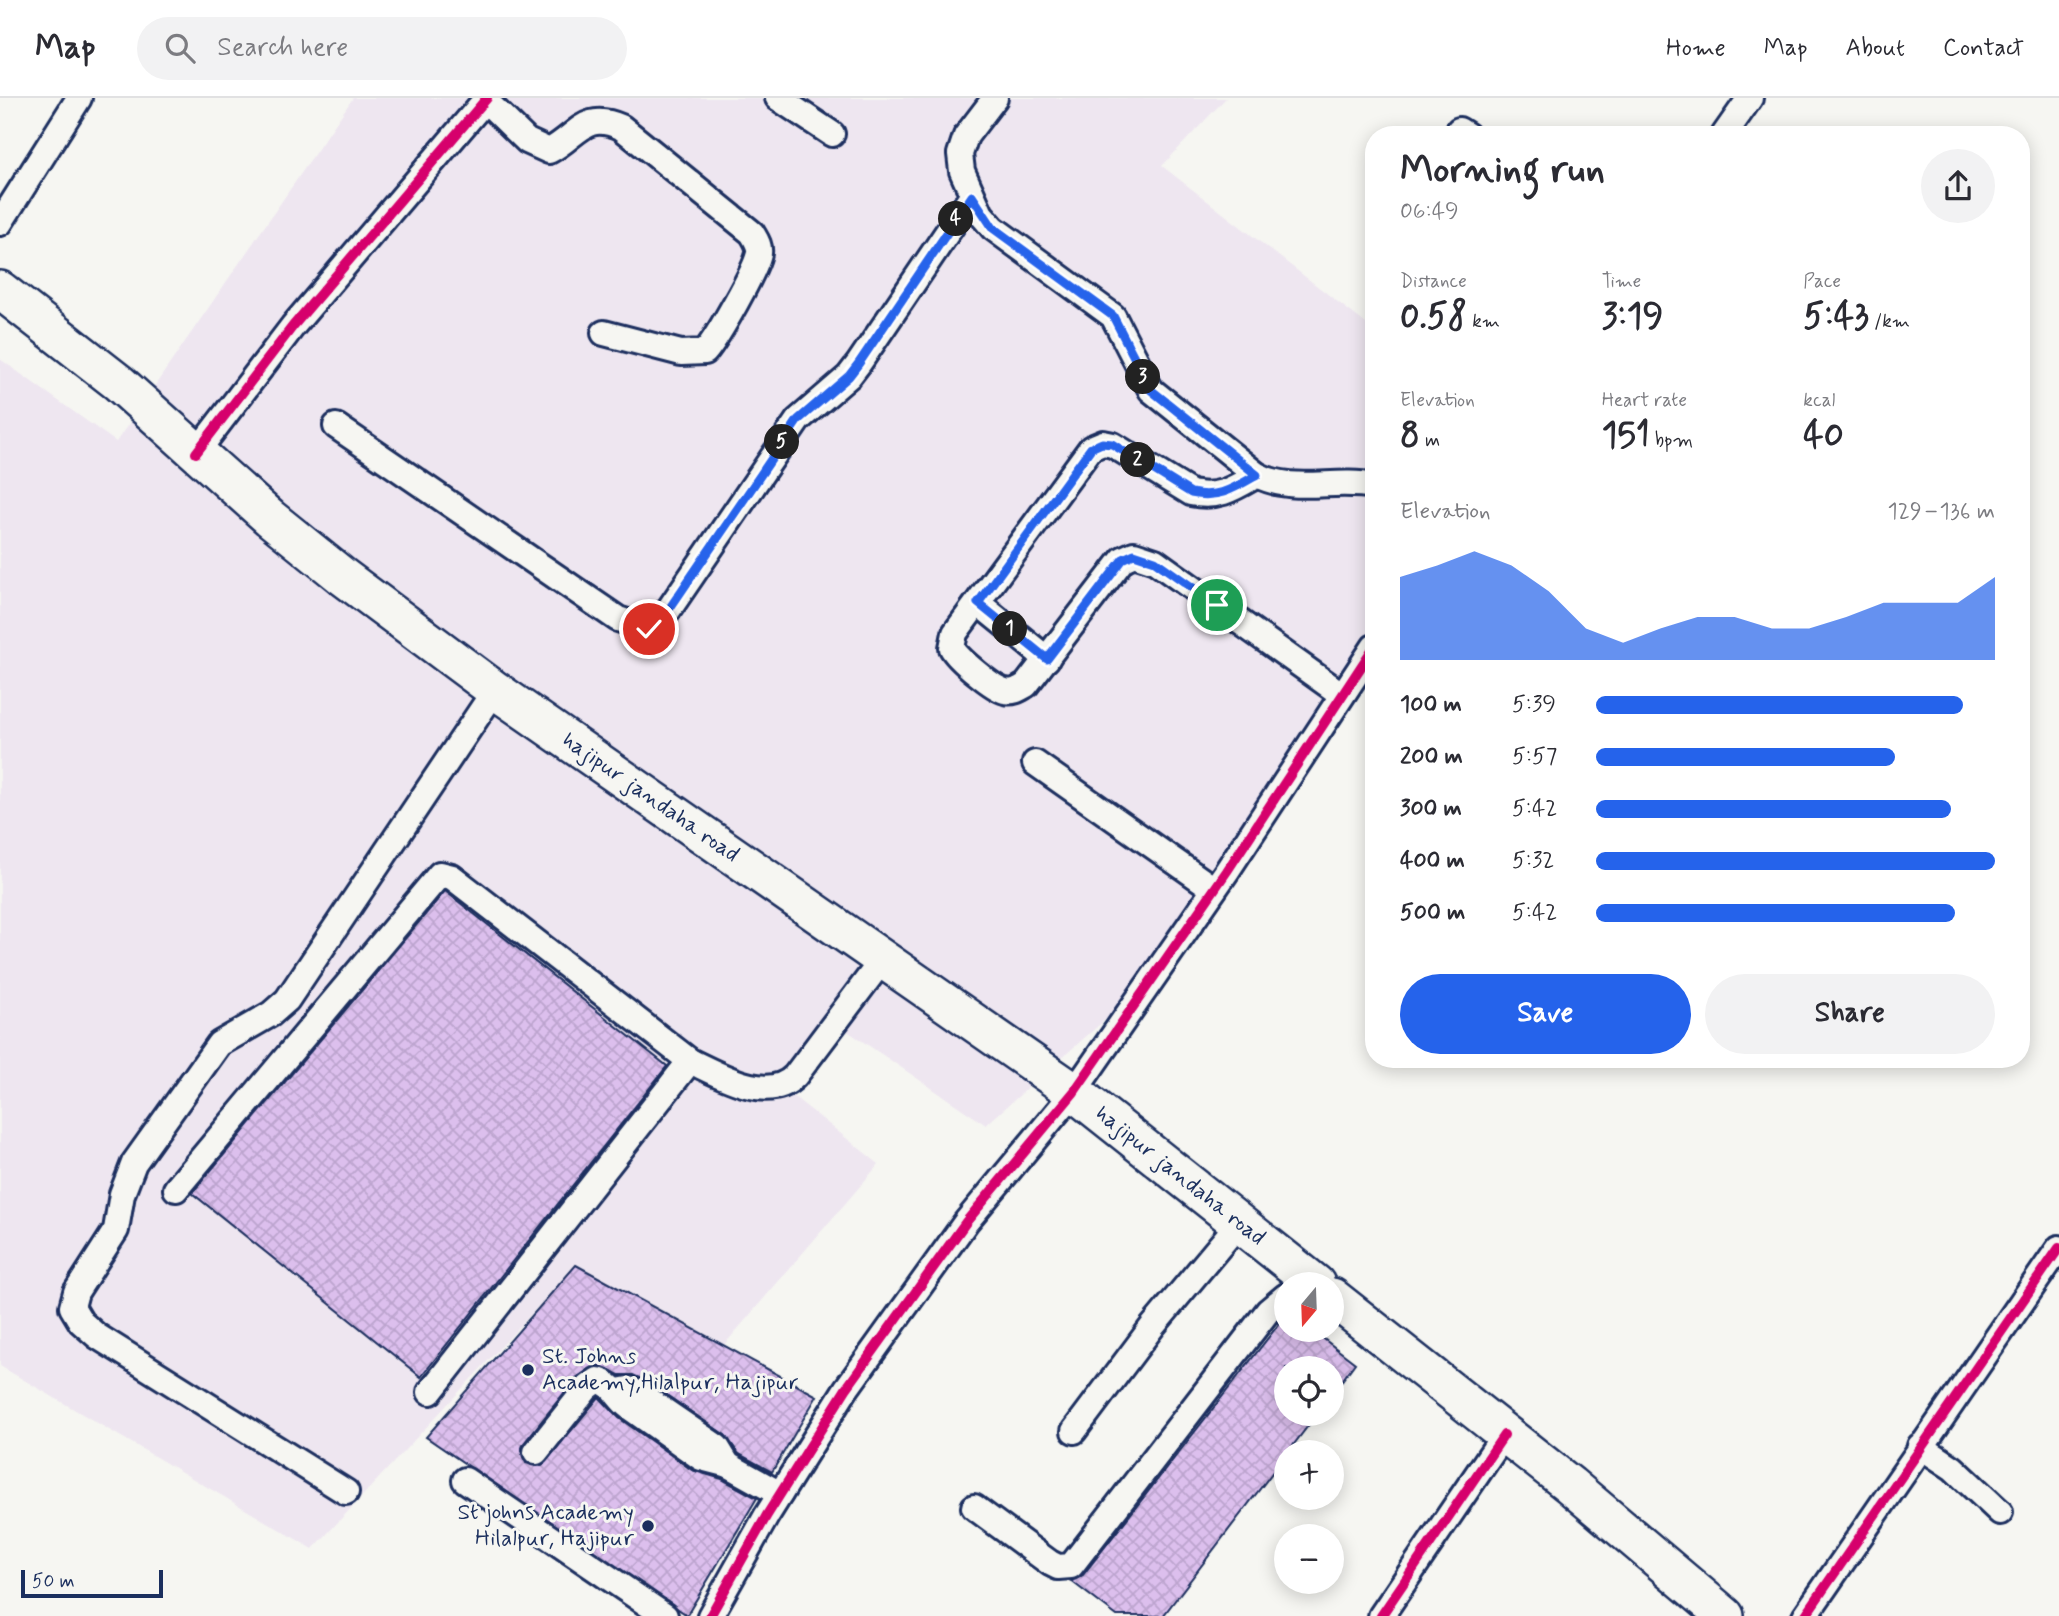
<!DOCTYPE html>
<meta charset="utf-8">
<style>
:root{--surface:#fff;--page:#f2f2f3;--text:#2b2b33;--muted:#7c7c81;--line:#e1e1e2;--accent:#2563eb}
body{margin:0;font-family:Mynerve,sans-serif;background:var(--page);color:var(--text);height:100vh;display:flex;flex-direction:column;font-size:26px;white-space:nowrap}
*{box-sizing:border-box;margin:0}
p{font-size:23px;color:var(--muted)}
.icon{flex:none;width:38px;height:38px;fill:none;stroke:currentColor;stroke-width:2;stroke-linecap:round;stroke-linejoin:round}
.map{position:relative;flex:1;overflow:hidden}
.panel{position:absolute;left:1365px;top:28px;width:665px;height:942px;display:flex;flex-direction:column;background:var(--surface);border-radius:28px;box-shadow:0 4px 18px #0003}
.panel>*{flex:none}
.needle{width:46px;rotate:199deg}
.fabs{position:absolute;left:1274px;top:1174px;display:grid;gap:14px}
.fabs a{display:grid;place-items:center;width:70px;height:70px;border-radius:50%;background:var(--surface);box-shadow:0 4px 18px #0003;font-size:35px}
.scale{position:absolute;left:21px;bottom:18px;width:142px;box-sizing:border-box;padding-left:7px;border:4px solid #1b2f5e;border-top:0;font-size:19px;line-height:24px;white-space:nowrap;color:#1b2f5e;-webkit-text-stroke:5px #f6f6f2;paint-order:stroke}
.pin{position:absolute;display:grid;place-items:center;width:60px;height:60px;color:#fff;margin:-30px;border:4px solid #fff;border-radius:50%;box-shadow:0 2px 7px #0007}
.km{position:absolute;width:35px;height:35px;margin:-18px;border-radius:50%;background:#222;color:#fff;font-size:19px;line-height:35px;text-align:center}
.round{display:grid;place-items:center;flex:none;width:74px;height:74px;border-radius:37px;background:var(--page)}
.overview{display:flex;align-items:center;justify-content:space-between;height:119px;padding:0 35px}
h1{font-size:38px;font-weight:700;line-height:52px}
.stats{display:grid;grid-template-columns:repeat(3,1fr);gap:10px;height:119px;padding:7px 35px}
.stats div{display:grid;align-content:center}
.stats b{font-size:35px;font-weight:700}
.stats small{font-size:19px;font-weight:400}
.stats p{font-size:19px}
.chart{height:196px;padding:14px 35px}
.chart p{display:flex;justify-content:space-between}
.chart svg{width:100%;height:126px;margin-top:7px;fill:var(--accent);opacity:.7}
.primary-button{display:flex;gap:14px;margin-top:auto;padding:14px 35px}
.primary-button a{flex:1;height:80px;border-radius:42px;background:var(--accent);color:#fff;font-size:28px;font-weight:700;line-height:80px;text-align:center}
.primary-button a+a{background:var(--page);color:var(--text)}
ul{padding:0 35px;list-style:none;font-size:23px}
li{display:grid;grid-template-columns:112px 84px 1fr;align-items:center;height:52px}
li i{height:18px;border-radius:9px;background:var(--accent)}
header{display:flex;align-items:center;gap:42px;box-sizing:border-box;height:98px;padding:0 35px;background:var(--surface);border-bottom:2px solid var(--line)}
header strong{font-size:33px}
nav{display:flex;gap:38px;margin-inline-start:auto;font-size:24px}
.search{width:490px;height:63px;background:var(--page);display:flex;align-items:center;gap:18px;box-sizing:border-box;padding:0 24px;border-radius:38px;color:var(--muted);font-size:26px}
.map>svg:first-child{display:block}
</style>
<header>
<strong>Map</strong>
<div class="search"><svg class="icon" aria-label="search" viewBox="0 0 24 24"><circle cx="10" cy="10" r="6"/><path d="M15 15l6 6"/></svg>Search here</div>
<nav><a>Home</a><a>Map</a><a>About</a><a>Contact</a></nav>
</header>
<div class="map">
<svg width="2059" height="1518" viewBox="0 0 2059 1518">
<defs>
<pattern id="building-cross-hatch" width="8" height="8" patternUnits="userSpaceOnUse" patternTransform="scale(1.75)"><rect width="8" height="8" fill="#dcbfed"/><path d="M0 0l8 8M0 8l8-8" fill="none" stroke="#bca4ce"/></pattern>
</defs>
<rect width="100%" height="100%" fill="#f6f6f2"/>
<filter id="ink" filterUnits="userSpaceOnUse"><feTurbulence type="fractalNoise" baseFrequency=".0143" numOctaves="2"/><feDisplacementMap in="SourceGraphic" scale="14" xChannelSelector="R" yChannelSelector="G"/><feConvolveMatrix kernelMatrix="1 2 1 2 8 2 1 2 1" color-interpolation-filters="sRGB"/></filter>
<g filter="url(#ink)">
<polygon fill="#eee6f0" points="353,0 1226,0 1162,68 1374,232 1374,535 1142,889 986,1027 834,924 783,990 879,1066 706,1268 576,1168 313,1451 0,1268 0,261 116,344"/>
<g fill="url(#building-cross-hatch)" stroke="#1b2f5e" stroke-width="2">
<polygon points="445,793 667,968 421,1279 192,1095"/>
<polygon points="576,1167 817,1298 772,1374 739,1356 725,1337 646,1283 633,1277 619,1277 597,1267 576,1280 524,1345 521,1352 526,1365 542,1368 599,1299 619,1320 692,1372 722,1381 757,1400 687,1517 426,1339"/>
<polygon points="1286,1217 1286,1232 1312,1232 1355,1265 1332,1296 1332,1270 1286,1270 1286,1316 1317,1316 1163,1518 1117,1518 1071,1483 1083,1477"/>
</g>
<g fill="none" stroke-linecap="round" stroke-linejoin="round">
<defs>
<g id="minor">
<polyline points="778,0 832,36"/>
<path d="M995 0 966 38 960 56 962 73 981 116 993 130 1113 218 1151 292 1257 377C1294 396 1334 380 1374 388"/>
<path d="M485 2 527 43 549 53C579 37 584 13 621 29L752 135C756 142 760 147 759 155 756 172 717 240 705 254L681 255 604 235"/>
<polyline points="1459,32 1467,37"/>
<polyline points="1724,37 1750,0"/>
<polyline points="0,125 79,0"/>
<polyline points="336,328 618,521 649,531 661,523 798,322 849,278 859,265 972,98"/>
<polyline points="196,355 293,228 487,0"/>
<path d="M1257 377C1233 391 1218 401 1191 395L1113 347 1103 345 1091 350 955 535 952 550C958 561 993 590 1005 593 1014 595 1019 591 1026 587L1123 461 1134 456 1155 463 1341 596"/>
<polyline points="978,505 1047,561"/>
<polyline points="1035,665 1214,791"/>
<path d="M176 1091 440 776 452 779 690 963C720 977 768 1006 795 978L883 861"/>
<polyline points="617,1293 628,1291 638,1295 717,1349 728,1367"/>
<polyline points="430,1294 690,963"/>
<polyline points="1074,1333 1152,1229 1239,1125"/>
<polyline points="1920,1348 1953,1370 2000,1414"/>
<path d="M536 1354 587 1290 598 1282C614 1287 617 1300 629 1309L701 1360 728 1367 780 1396"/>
<polyline points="465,1382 665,1518"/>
<polyline points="346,1394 97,1238 81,1224 72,1209 76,1194 116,1132 122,1096 134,1065 219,946 271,916 287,902 495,592"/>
<polyline points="974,1409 1050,1465 1058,1469 1071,1468 1268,1213 1286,1198"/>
<polyline points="710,1518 767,1417 846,1291 966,1124 1074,994 1227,773 1374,549"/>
<polyline points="1381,1518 1504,1337"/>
<polyline points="1805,1518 2059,1150"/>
</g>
<g id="highway">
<path id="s1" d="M0 192 119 285 270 420 342 478 495 592 1074 994 1316 1186"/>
<polyline points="1332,1199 1570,1387 1725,1518"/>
</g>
</defs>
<use href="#minor" stroke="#1b2f5e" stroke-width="30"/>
<use href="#highway" stroke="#1b2f5e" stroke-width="42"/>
<use href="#minor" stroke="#f6f6f2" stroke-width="24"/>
<use href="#highway" stroke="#f6f6f2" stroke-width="37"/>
<defs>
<g id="cycleway">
<polyline points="196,355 293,228 487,0"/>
<polyline points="710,1518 767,1417 846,1291 966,1124 1074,994 1227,773 1374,549"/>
<polyline points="1381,1518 1504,1337"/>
<polyline points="1805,1518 2059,1150"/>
</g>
</defs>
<use href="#cycleway" stroke="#f6f6f2" stroke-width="15"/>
<use href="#cycleway" stroke="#d6006c" stroke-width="10"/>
</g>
</g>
<g fill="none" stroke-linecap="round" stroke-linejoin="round" filter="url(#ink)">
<defs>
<path id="route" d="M649 531 661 523 798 322 849 278 859 265 972 98 993 130 1113 218 1151 292 1257 377C1233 391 1218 401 1191 395L1112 346 1102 345 1091 350 978 505 1047 561 1123 461 1134 456 1155 463 1217 507"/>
</defs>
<use href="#route" stroke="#fff" stroke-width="14"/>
<use href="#route" stroke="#2563eb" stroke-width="9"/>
</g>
<g fill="#1b2f5e" stroke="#f6f6f2" stroke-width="2.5">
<circle cx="528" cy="1272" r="7"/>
<circle cx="648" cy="1428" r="7"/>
</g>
<g text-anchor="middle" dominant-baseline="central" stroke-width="6" stroke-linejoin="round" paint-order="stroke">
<g font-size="23" fill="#1b2f5e" stroke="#f6f6f2">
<text stroke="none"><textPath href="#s1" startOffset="826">hajipur jandaha road</textPath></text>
<text stroke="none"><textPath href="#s1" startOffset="1477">hajipur jandaha road</textPath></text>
</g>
<g font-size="23" fill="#1b2f5e" stroke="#f6f6f2" text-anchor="start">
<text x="542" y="1259">St. Johns<tspan x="542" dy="26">Academy,Hilalpur, Hajipur</tspan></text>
<text x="634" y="1415" text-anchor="end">St johns Academy<tspan x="634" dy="26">Hilalpur, Hajipur</tspan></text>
</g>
</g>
</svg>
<div class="fabs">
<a><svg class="needle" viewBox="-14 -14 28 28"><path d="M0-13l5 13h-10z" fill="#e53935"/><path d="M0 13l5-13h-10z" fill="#7c7c81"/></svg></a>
<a><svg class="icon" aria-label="locate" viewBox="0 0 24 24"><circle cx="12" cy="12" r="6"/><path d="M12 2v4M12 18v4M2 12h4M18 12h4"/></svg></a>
<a>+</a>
<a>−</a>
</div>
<div class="scale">50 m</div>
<div class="pin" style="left:1217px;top:507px;background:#1e9e55"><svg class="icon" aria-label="arrive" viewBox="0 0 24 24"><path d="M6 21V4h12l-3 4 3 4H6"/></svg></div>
<div class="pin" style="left:649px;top:531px;background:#d93025"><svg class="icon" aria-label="check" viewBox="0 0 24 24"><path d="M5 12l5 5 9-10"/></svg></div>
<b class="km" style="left:1010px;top:531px">1</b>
<b class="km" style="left:1138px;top:362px">2</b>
<b class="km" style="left:1143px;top:279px">3</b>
<b class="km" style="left:956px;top:121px">4</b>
<b class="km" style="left:782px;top:344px">5</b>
<section class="panel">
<div class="overview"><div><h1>Morning run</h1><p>06:49</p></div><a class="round"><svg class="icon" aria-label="share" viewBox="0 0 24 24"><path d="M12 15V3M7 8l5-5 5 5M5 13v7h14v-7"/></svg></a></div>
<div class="stats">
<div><p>Distance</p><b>0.58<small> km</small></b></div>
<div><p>Time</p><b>3:19</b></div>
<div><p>Pace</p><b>5:43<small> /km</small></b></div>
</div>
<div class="stats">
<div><p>Elevation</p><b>8<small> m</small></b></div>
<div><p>Heart rate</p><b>151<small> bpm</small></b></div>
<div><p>kcal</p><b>40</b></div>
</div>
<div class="chart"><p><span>Elevation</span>129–136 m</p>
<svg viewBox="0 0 160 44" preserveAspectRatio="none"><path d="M0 44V15L10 11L20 6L30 11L40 20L50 33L60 38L70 33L80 29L90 29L100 33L110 33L120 29L130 24L140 24L150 24L160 15V44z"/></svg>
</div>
<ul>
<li><b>100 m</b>5:39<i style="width:92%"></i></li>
<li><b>200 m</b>5:57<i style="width:75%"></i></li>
<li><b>300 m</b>5:42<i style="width:89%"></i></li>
<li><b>400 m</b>5:32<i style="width:100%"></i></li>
<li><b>500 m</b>5:42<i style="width:90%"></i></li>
</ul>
<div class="primary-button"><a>Save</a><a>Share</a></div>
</section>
</div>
